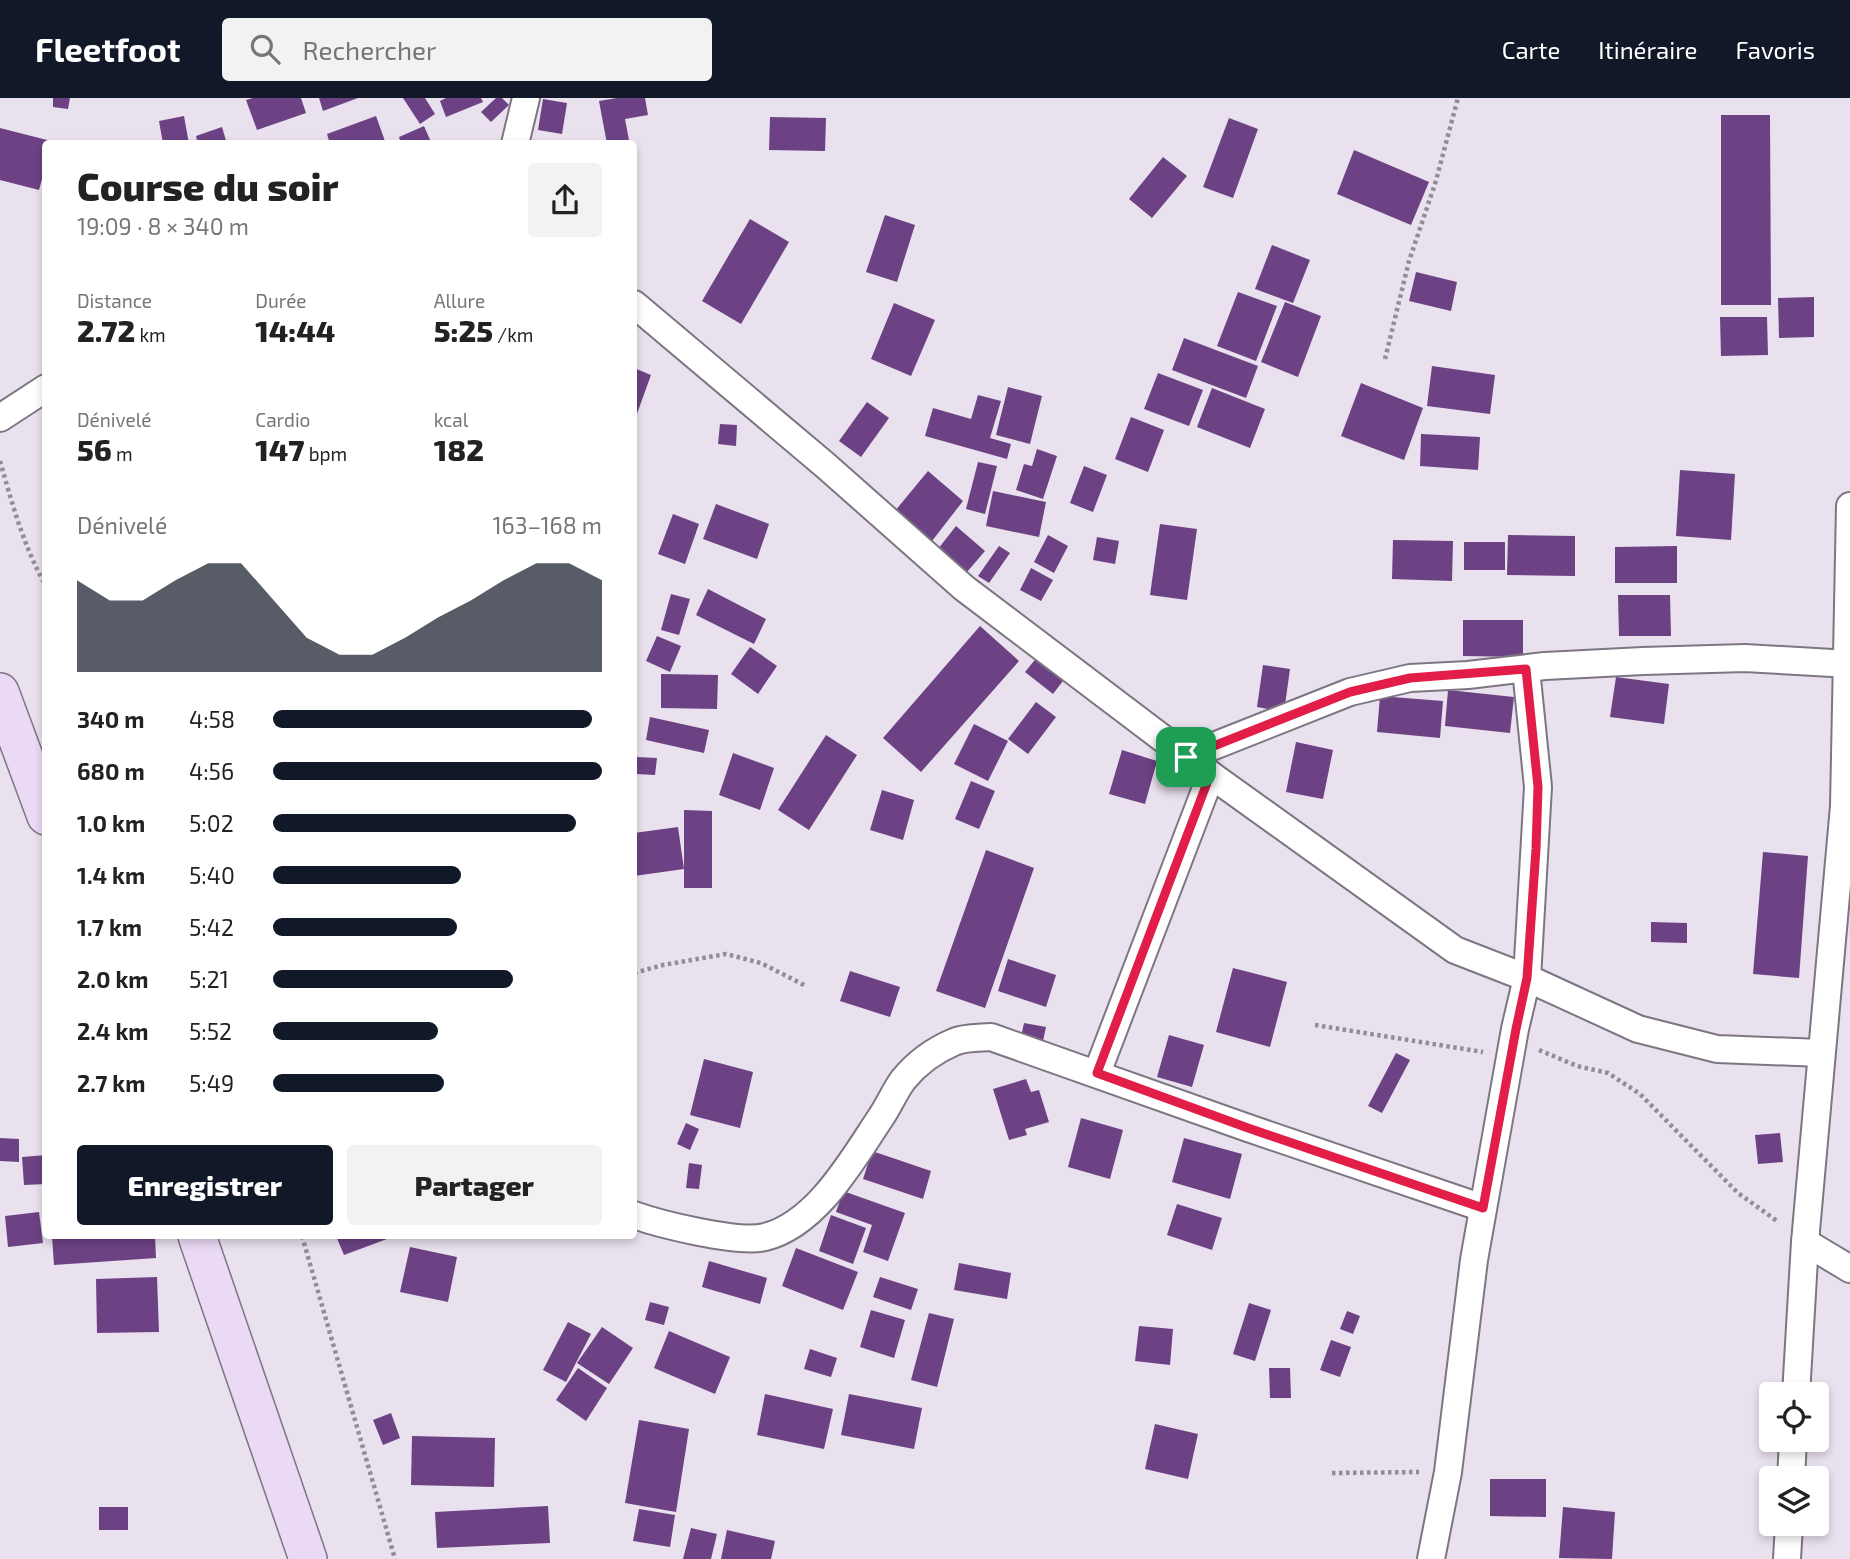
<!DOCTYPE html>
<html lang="fr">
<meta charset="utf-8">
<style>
:root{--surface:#fff;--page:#f2f2f2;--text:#222;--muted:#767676;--accent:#111827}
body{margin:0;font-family:"Exo 2",sans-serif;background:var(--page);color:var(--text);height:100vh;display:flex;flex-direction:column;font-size:26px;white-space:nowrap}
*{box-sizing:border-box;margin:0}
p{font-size:23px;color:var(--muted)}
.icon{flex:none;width:38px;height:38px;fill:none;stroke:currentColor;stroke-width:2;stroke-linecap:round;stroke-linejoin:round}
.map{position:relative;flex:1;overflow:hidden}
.sheet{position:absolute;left:42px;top:42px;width:595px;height:1099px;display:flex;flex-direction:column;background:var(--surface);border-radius:7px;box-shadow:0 4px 10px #0003}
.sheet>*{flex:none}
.controls{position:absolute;left:1759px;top:1284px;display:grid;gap:14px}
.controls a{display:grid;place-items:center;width:70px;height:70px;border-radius:7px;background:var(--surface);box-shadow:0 4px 10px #0003;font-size:35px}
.pin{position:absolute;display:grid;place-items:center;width:60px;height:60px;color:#fff;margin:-30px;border-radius:14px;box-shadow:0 4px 10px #0006}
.round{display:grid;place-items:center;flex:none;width:74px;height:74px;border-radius:7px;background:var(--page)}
.head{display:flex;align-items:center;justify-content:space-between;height:119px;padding:0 35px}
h1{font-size:38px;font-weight:800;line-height:52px}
.figures{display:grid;grid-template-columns:repeat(3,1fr);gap:10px;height:119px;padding:7px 35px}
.figures div{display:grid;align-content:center}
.figures b{font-size:30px;font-weight:800}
.figures small{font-size:19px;font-weight:400}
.figures p{font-size:19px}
.chart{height:196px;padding:14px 35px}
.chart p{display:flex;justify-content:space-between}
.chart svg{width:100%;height:126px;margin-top:7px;fill:var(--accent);opacity:.7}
.primary-button{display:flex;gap:14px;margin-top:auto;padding:14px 35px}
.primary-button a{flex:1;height:80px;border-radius:7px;background:var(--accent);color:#fff;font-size:28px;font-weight:800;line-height:80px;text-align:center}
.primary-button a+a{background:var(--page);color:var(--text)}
ul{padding:0 35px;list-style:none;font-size:23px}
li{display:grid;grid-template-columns:112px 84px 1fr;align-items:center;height:52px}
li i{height:18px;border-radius:9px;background:var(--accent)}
header{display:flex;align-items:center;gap:42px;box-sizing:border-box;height:98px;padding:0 35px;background:var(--accent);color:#fff}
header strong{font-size:33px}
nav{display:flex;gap:38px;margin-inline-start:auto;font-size:24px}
.search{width:490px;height:63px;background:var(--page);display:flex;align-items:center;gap:18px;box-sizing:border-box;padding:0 24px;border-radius:7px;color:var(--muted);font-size:26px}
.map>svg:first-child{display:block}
</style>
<header>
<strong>Fleetfoot</strong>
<div class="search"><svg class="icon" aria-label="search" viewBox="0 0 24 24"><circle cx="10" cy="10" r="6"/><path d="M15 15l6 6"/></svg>Rechercher</div>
<nav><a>Carte</a><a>Itinéraire</a><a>Favoris</a></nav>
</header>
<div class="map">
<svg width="1850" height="1461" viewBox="0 0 1850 1461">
<rect width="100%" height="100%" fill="#e9e1ee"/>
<g fill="#6c4284">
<polygon points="53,0 70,0 68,11 53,9"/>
<polygon points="253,0 301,0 306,15 257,32 246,2"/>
<polygon points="319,0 358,0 323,13"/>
<polygon points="403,0 425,0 435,16 420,26"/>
<polygon points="446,0 481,0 483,4 446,19 440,3"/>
<polygon points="496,0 502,0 509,7 491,24 481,14"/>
<polygon points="617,0 645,0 648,17 625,21 629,42 607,46 599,3"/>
<polygon points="543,1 567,5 562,36 538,32"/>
<polygon points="1721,17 1770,17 1771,207 1721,207"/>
<polygon points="184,18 189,46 163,46 159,23"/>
<polygon points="376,18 386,46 330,46 327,36"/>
<polygon points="770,19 826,20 825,53 769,52"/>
<polygon points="1229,20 1258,31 1233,100 1203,89"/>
<polygon points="424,28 431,44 401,46 399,39"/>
<polygon points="222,29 227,46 198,46 196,38"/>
<polygon points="0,30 51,43 51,46 46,46 46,67 39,92 0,82"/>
<polygon points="1354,52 1429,84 1411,127 1337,96"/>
<polygon points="1163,59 1187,78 1152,120 1129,101"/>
<polygon points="885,117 915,127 897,184 866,174"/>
<polygon points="750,121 789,144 741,226 702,203"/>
<polygon points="1272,147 1310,162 1293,205 1255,191"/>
<polygon points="1416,174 1457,184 1451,213 1409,203"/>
<polygon points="1238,194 1277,208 1256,263 1217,248"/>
<polygon points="1814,199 1814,239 1779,240 1778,200"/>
<polygon points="1285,204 1321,218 1298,279 1261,264"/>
<polygon points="894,205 935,222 911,278 871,261"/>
<polygon points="1720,219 1767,219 1768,257 1721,258"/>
<polygon points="1184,240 1258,268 1246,300 1172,272"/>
<polygon points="1432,268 1495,277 1490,316 1427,308"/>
<polygon points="634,270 651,277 634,324"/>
<polygon points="1158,275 1203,292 1189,328 1144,311"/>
<polygon points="1361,285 1423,310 1404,362 1341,338"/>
<polygon points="1008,289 1042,298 1030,346 996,337"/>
<polygon points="1212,290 1265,311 1250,350 1197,329"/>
<polygon points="978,297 1001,303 990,340 1011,346 1007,361 925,338 933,310 971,321"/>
<polygon points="867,304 889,320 861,359 839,343"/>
<polygon points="1131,319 1164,332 1148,374 1115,361"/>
<polygon points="720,326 737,327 736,348 718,346"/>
<polygon points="1421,336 1480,339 1478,372 1420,368"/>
<polygon points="1037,351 1057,358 1043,401 1016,392 1024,366 1032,368"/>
<polygon points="978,364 997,368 985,416 966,411"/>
<polygon points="1084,368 1107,377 1093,414 1070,405"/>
<polygon points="1680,372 1735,376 1731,442 1676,438"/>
<polygon points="928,373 963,403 932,443 895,413"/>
<polygon points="993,393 1046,404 1039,439 986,428"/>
<polygon points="716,406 769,426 757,461 703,441"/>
<polygon points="673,416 699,426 685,466 658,456"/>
<polygon points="1160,426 1197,431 1187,502 1150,497"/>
<polygon points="956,428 985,453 967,474 938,451"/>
<polygon points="1048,437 1068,448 1054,475 1034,464"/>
<polygon points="1508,437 1575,438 1575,478 1507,477"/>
<polygon points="1097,439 1119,443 1115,466 1093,462"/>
<polygon points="1393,442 1453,443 1452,483 1392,481"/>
<rect x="1464" y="444" width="41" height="28"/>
<polygon points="999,448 1010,455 989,485 978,478"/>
<polygon points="1677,448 1677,485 1615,485 1615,449"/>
<polygon points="1031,470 1053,482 1041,503 1020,492"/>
<polygon points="708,491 766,521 754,546 696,517"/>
<polygon points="671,496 690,501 679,537 661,532"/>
<polygon points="1618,497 1670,497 1671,538 1619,538"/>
<polygon points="1463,522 1523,522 1523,559 1463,558"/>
<polygon points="980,528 1019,563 921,674 883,640"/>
<polygon points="657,538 681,548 670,574 646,563"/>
<polygon points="750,549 777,568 758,596 731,576"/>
<polygon points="1038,558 1066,579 1053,596 1025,574"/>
<polygon points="1263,567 1290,571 1284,614 1257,609"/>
<polygon points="661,576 718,577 717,611 661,610"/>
<polygon points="1616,579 1669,586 1664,626 1610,619"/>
<polygon points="1448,592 1514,599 1510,635 1445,628"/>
<polygon points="1380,598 1443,603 1440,640 1377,634"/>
<polygon points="1036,604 1056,619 1028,656 1008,641"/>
<polygon points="650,619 709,632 704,655 646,642"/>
<polygon points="974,626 1008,643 988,683 954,666"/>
<polygon points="826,637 857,657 809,732 778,712"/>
<polygon points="1296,644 1333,652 1323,701 1286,694"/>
<polygon points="1122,652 1157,663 1145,706 1109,696"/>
<polygon points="733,655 774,670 760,712 719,697"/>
<polygon points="637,659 657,660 655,677 636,676"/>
<polygon points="971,683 995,693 979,731 955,721"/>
<polygon points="882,692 914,702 903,742 870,732"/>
<polygon points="684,712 712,713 712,790 684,790"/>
<polygon points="678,729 684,771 634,778 634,735"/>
<polygon points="986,752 1034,770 985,910 936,893"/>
<polygon points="1763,754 1808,758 1799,880 1753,876"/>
<polygon points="1651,824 1687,825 1687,845 1651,844"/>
<polygon points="1008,861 1056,877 1046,909 998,893"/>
<polygon points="1233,870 1287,884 1270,949 1216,934"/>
<polygon points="850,873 900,889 890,919 840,903"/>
<polygon points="1024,925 1046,929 1043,943 1021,939"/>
<polygon points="1169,937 1204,947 1192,989 1157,979"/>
<polygon points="1396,955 1410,962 1382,1015 1368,1008"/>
<polygon points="704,961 753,974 740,1030 690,1017"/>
<polygon points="1026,981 1031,994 1039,992 1049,1024 1025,1031 1027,1037 1009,1042 993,991"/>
<polygon points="1081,1020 1123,1032 1110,1081 1068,1069"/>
<polygon points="686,1025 699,1031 690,1052 677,1046"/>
<polygon points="1780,1035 1783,1064 1758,1066 1755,1037"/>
<polygon points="0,1040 19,1041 19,1064 0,1063"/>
<polygon points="1184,1040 1242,1056 1230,1101 1172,1084"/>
<polygon points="872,1053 931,1073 923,1101 863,1081"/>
<polygon points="46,1057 46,1086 24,1087 22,1059"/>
<polygon points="689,1065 702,1067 699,1091 686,1090"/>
<polygon points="843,1093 905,1115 888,1163 863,1154 872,1127 836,1114"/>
<polygon points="1177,1106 1222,1120 1212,1152 1167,1137"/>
<polygon points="39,1114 43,1145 8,1149 5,1118"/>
<polygon points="831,1117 866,1130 853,1166 819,1153"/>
<polygon points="52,1138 155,1138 156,1160 54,1167"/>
<polygon points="336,1138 385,1138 387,1141 344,1157"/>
<polygon points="410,1149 457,1159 448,1204 400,1194"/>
<polygon points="796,1150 858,1174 843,1212 782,1188"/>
<polygon points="709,1163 767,1180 760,1206 702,1189"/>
<polygon points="959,1165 1011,1175 1007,1201 954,1192"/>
<polygon points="157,1179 159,1234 97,1235 96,1181"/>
<polygon points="880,1179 918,1191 911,1212 873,1199"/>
<polygon points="650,1204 669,1209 664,1227 645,1222"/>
<polygon points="1249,1205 1271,1212 1255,1263 1233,1256"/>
<polygon points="871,1212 905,1222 894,1260 860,1249"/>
<polygon points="1347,1213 1360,1218 1353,1236 1340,1231"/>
<polygon points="929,1215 954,1221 937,1289 911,1282"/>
<polygon points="568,1224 591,1236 566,1284 543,1272"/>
<polygon points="1139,1228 1173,1231 1170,1267 1135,1263"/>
<polygon points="602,1229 633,1250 609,1286 577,1265"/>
<polygon points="669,1233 730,1259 715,1296 654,1270"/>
<polygon points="1331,1242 1351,1249 1340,1279 1320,1272"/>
<polygon points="810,1251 837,1260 831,1279 804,1271"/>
<polygon points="578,1270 607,1290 586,1323 556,1302"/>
<polygon points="1269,1270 1290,1270 1291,1300 1270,1300"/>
<polygon points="765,1296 833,1311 824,1351 757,1337"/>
<polygon points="849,1296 922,1310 914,1351 841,1337"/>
<polygon points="391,1315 400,1340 383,1347 373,1322"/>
<polygon points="639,1322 689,1331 676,1414 625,1405"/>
<polygon points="1155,1326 1198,1336 1188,1381 1145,1371"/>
<polygon points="412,1338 495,1340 494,1389 411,1387"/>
<polygon points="1490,1381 1546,1381 1546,1419 1490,1418"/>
<polygon points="548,1408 550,1445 437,1450 435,1414"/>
<rect x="99" y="1409" width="29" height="23"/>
<polygon points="1563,1409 1615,1414 1612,1461 1559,1460"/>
<polygon points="639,1411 675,1417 670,1449 633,1443"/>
<polygon points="691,1430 717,1436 711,1461 683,1461"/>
<polygon points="727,1432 775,1443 771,1461 721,1461"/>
</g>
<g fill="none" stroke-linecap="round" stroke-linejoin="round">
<defs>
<g id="minor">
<polyline points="515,46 526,0"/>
<polyline points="634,206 825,367 964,490 1211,677 1455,852 1527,880 1638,931 1717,951 1821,955"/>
<polyline points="0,320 46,290"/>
<polyline points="1186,659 1350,594 1410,580 1468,577 1545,568 1643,563 1745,560 1850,566"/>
<polyline points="1097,975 1211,677"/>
<path d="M634 1117C659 1126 739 1146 765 1139 817 1126 853 1061 881 1019 889 1007 895 993 903 982 916 966 935 952 954 944 965 939 980 940 991 939L1248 1030 1483 1110"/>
<polyline points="1805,1144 1850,1171"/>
<polyline points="1796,1297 1805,1144 1844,708 1850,408"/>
<polyline points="1791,1381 1793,1342"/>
<polyline points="1431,1461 1448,1374 1474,1162 1515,931 1527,880 1538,689 1526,571"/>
<polyline points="1787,1461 1789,1426"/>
</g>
<g id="secondary">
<polyline points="0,594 46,718"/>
<polyline points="197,1138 308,1461"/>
</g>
</defs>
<use href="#minor" stroke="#7d7682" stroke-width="30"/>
<use href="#secondary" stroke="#7d7682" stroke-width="40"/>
<g stroke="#928c95" stroke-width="4.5" stroke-dasharray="3.5 3.5" stroke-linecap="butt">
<polyline points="1385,261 1409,163 1435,86 1458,0"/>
<path d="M0 363C12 405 24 450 46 488"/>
<polyline points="634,875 663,867 726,856 761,865 806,888"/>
<polyline points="1315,927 1483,954"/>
<polyline points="1539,952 1577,968 1608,975 1640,996 1738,1095 1777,1123"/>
<polyline points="302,1138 395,1461"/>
<polyline points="1332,1375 1419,1374"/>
</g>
<use href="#minor" stroke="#fff" stroke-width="26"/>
<use href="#secondary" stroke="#ebdaf5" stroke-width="37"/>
</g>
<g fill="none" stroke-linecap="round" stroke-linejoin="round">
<defs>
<polygon id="route" points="1526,571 1538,689 1536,751 1527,880 1516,931 1483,1110 1248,1030 1097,975 1210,677 1186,659 1350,594 1410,580"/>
</defs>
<use href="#route" stroke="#fff" stroke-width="14"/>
<use href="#route" stroke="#e11d48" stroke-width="9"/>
</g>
</svg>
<div class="controls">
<a><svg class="icon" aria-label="locate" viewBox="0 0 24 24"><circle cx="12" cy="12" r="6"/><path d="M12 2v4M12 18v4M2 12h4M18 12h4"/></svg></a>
<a><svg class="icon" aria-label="layers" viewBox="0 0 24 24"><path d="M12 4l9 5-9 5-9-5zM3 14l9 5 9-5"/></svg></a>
</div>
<div class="pin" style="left:1186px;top:659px;background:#1e9e55"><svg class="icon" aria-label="arrive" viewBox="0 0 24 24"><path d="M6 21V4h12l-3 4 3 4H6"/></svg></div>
<section class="sheet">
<div class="head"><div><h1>Course du soir</h1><p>19:09 · 8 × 340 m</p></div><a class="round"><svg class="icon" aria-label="share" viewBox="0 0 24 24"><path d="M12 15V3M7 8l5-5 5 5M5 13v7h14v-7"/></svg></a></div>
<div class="figures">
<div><p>Distance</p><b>2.72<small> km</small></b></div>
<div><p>Durée</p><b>14:44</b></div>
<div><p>Allure</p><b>5:25<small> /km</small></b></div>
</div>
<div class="figures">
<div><p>Dénivelé</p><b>56<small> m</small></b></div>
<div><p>Cardio</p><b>147<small> bpm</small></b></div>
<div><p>kcal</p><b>182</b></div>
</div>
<div class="chart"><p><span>Dénivelé</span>163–168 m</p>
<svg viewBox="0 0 160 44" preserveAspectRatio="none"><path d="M0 44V12L10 19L20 19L30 12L40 6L50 6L60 19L70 32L80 38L90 38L100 32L110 25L120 19L130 12L140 6L150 6L160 12V44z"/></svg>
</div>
<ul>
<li><b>340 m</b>4:58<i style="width:97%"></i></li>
<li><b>680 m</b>4:56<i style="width:100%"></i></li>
<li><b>1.0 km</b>5:02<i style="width:92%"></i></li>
<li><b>1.4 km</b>5:40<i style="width:57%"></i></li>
<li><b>1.7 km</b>5:42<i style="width:56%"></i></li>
<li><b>2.0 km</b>5:21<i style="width:73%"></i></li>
<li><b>2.4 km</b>5:52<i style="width:50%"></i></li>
<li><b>2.7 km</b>5:49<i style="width:52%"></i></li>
</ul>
<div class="primary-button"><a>Enregistrer</a><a>Partager</a></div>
</section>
</div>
